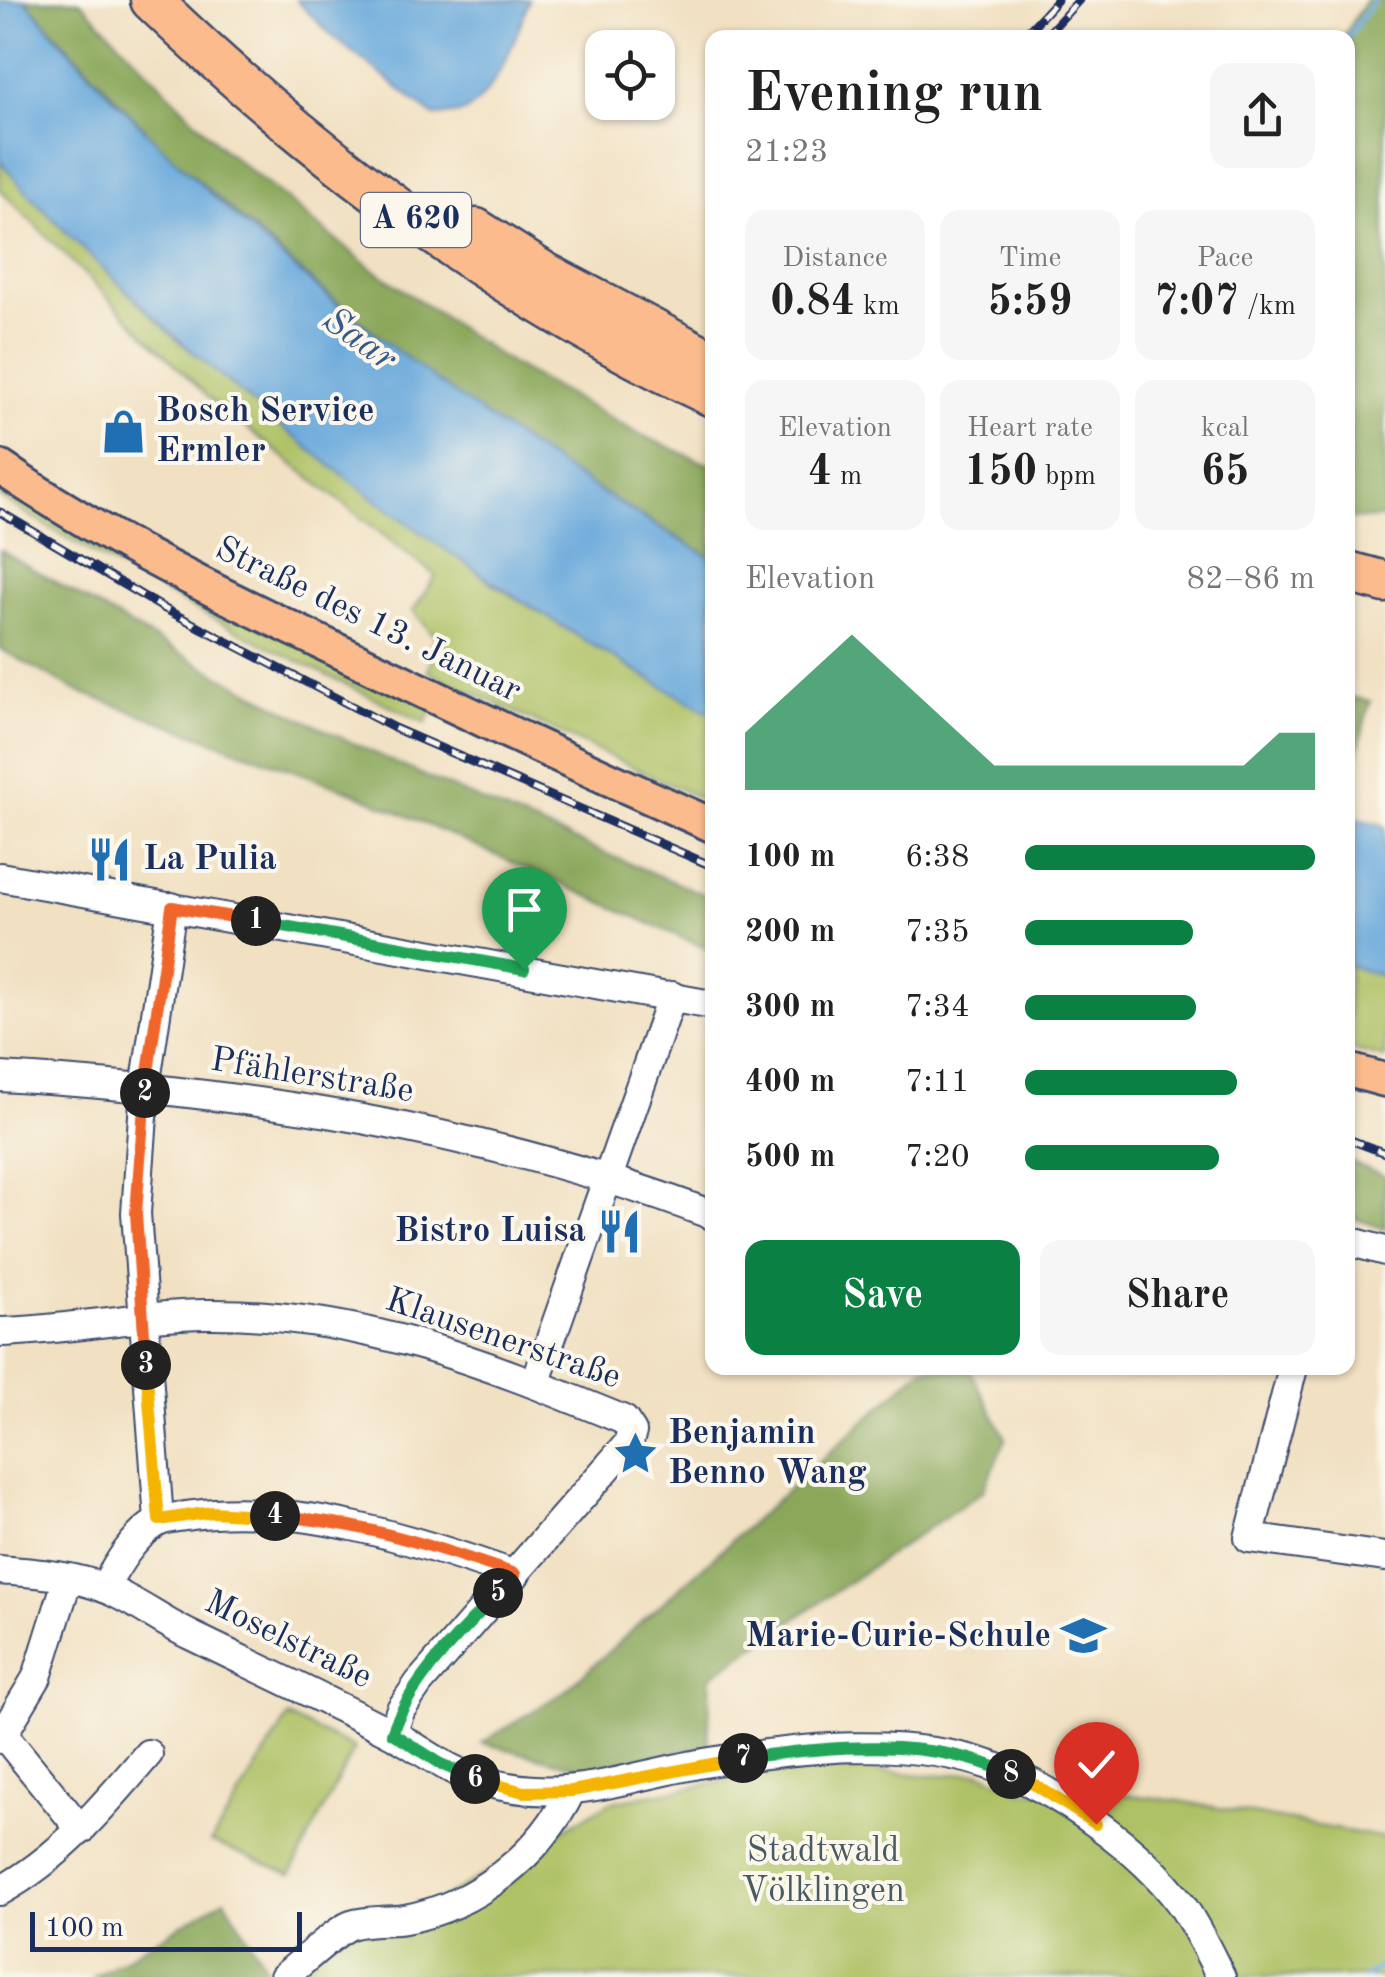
<!DOCTYPE html>
<meta charset="utf-8">
<style>
:root{--surface:#fff;--page:#f6f6f6;--text:#222;--muted:#767676;--accent:#0b8043}
body{margin:0;font-family:"Old Standard TT",serif;background:var(--page);color:var(--text);height:100vh;display:flex;flex-direction:column;font-size:38px;white-space:nowrap}
*{box-sizing:border-box;margin:0}
p{font-size:32px;color:var(--muted)}
.icon{flex:none;width:55px;height:55px;fill:none;stroke:currentColor;stroke-width:2;stroke-linecap:round;stroke-linejoin:round}
.map{position:relative;flex:1;overflow:hidden}
.sheet{position:absolute;left:705px;top:30px;width:650px;height:1345px;display:flex;flex-direction:column;background:var(--surface);border-radius:20px;box-shadow:0 2px 8px #0004}
.sheet>*{flex:none}
.fabs{position:absolute;left:585px;top:30px;display:grid;gap:20px}
.fabs a{display:grid;place-items:center;width:90px;height:90px;border-radius:20px;background:var(--surface);box-shadow:0 2px 8px #0004;font-size:50px}
.scale{position:absolute;left:30px;bottom:25px;width:272px;box-sizing:border-box;padding-left:10px;border:5px solid #1b2f5e;border-top:0;font-size:28px;line-height:35px;white-space:nowrap;color:#1b2f5e;-webkit-text-stroke:8px #fbf7ec;paint-order:stroke}
.pin{position:absolute;display:grid;place-items:center;width:85px;height:85px;color:#fff;margin:-102px -42px;border-radius:50% 50% 50% 0;rotate:-45deg;box-shadow:0 0 10px #0007}
.pin .icon{rotate:45deg}
.km{position:absolute;width:50px;height:50px;margin:-25px;border-radius:50%;background:#222;color:#fff;font-size:28px;line-height:50px;text-align:center}
.round{display:grid;place-items:center;flex:none;width:105px;height:105px;border-radius:20px;background:var(--page)}
.head{display:flex;align-items:center;justify-content:space-between;height:170px;padding:0 40px}
h1{font-size:55px;font-weight:800;line-height:75px}
.stats{display:grid;grid-template-columns:repeat(3,1fr);gap:15px;height:170px;padding:10px 40px}
.stats div{display:grid;align-content:center;border-radius:20px;background:var(--page);text-align:center}
.stats b{font-size:42px;font-weight:800}
.stats small{font-size:28px;font-weight:400}
.stats p{font-size:28px}
.chart{height:280px;padding:20px 40px}
.chart p{display:flex;justify-content:space-between}
.chart svg{width:100%;height:180px;margin-top:10px;fill:var(--accent);opacity:.7}
.cta{display:flex;gap:20px;margin-top:auto;padding:20px 40px}
.cta a{flex:1;height:115px;border-radius:20px;background:var(--accent);color:#fff;font-size:40px;font-weight:800;line-height:115px;text-align:center}
.cta a+a{background:var(--page);color:var(--text)}
ul{padding:0 40px;list-style:none;font-size:32px}
li{display:grid;grid-template-columns:160px 120px 1fr;align-items:center;height:75px}
li i{height:25px;border-radius:12px;background:var(--accent)}
.map>svg:first-child{display:block}
</style>
<div class="map">
<svg width="1385" height="1977" viewBox="0 0 1385 1977">
<rect width="100%" height="100%" fill="#fbf7ec"/>
<filter id="ink" filterUnits="userSpaceOnUse"><feTurbulence type="fractalNoise" baseFrequency=".01" numOctaves="2"/><feDisplacementMap in="SourceGraphic" scale="20" xChannelSelector="R" yChannelSelector="G"/><feConvolveMatrix kernelMatrix="1 2 1 2 8 2 1 2 1" color-interpolation-filters="sRGB"/></filter>
<filter id="wash" filterUnits="userSpaceOnUse"><feTurbulence type="fractalNoise" baseFrequency=".0048" numOctaves="4" result="noise"/><feDisplacementMap in="SourceGraphic" scale="40" xChannelSelector="R" yChannelSelector="G"/><feGaussianBlur stdDeviation="2.25" result="paint"/><feColorMatrix in="noise" values="0 0 0 0 0 0 0 0 0 0 0 0 0 0 0 0 0 1.4 0 .05"/><feComposite in="paint" operator="in"/></filter>
<g filter="url(#wash)">
<rect width="100%" height="100%" fill="#f1e0c1"/>
<g fill="#aec165" stroke="#647862" stroke-width="2.5">
<polygon points="0,161 42,208 178,341 493,584 633,670 712,714 712,804 428,672 435,636 413,611 436,576 213,402 5,195 0,189"/>
<path d="M0 479 433 708 426 723C281 654 136 583 0 497Z"/>
<polygon points="1348,965 1385,977 1385,1058 1348,1048"/>
<polygon points="288,1717 354,1748 291,1874 211,1842"/>
<polygon points="825,1763 857,1769 933,1776 981,1772 1022,1791 1091,1790 1179,1801 1385,1838 1385,1977 284,1977 350,1925 409,1918 611,1802"/>
</g>
<g fill="#8aa75a" stroke="#526b5c" stroke-width="2.5">
<polygon points="25,0 79,0 223,149 370,267 511,364 639,434 712,466 712,558 571,474 420,371 290,262 163,149"/>
<polygon points="1366,0 1385,0 1385,518 1348,519 1348,38 1342,38"/>
<path d="M0 550C97 606 193 663 293 714 429 782 572 839 712 898V951L353 792 77 691 0 649Z"/>
<polygon points="1348,697 1370,701 1348,791"/>
<polygon points="1348,1161 1385,1176 1385,1229 1348,1216"/>
<polygon points="923,1368 969,1368 1006,1439 983,1491 711,1676 708,1746 586,1769 482,1743 565,1691"/>
<polygon points="225,1899 266,1967 250,1977 94,1977"/>
</g>
<g fill="#68a8db" stroke="#426c9c" stroke-width="2.5">
<path d="M0 0H25C217 225 455 414 712 558V714C503 599 307 462 133 297 87 253 42 210 0 161Z"/>
<path d="M296 0H529C518 32 494 104 458 114 451 116 442 115 434 116L331 35Z"/>
<polygon points="1353,817 1385,826 1385,977 1348,965 1348,828"/>
</g>
<g fill="none" stroke-linecap="round" stroke-linejoin="round">
<g stroke="#68a8db" stroke-width="5">
<polyline points="1347,38 1374,0"/>
<polyline points="1365,1977 1385,1962"/>
</g>
</g>
</g>
<g filter="url(#ink)">
<g fill="none" stroke-linecap="round" stroke-linejoin="round">
<defs>
<g id="minor">
<polyline points="0,877 712,1005"/>
<path d="M0 1077C238 1090 490 1130 712 1215"/>
<polyline points="1348,1241 1385,1251"/>
<path d="M0 1332C69 1330 136 1315 205 1314 359 1312 485 1363 624 1420L632 1432 628 1444 419 1683 401 1709 392 1733"/>
<polyline points="1293,1368 1249,1538 1385,1557"/>
<polyline points="535,1384 672,996"/>
<polyline points="159,1520 136,1213 145,1088 172,907"/>
<path d="M0 1570C34 1573 72 1575 104 1588 134 1600 161 1621 190 1635 256 1667 322 1698 387 1731 417 1746 441 1767 473 1778 561 1808 624 1776 710 1762 798 1748 909 1735 995 1767 1058 1790 1142 1850 1181 1904 1197 1927 1209 1953 1221 1977"/>
<path d="M104 1588C117 1565 133 1537 156 1523 166 1517 182 1517 193 1515 296 1501 419 1541 515 1575"/>
<polyline points="3,1734 81,1830"/>
<polyline points="0,1739 37,1677 68,1578"/>
<path d="M0 1891C60 1858 104 1806 148 1754"/>
<path d="M284 1977C299 1965 335 1931 351 1925 368 1919 388 1922 405 1919 476 1906 540 1855 571 1791"/>
</g>
<g id="major">
<path d="M0 467C109 542 228 598 347 655 468 713 589 771 712 825"/>
<polyline points="1348,1070 1385,1080"/>
</g>
<g id="highway">
<path d="M151 0C316 159 505 298 712 396"/>
<polyline points="476,229 545,273 712,361"/>
<polyline points="1348,572 1385,582"/>
</g>
</defs>
<use href="#minor" stroke="#3b4a6d" stroke-width="32"/>
<use href="#major" stroke="#3b4a6d" stroke-width="38"/>
<use href="#highway" stroke="#3b4a6d" stroke-width="45"/>
<use href="#minor" stroke="#fff" stroke-width="28"/>
<use href="#major" stroke="#fbbb8d" stroke-width="32"/>
<use href="#highway" stroke="#fbbb8d" stroke-width="40"/>
<defs>
<g id="rail">
<polyline points="1022,38 1057,0"/>
<polyline points="1044,38 1079,0"/>
<polyline points="0,512 165,609 394,728 712,866"/>
<polyline points="1348,1139 1385,1153"/>
</g>
</defs>
<use href="#rail" stroke="#1b2f5e" stroke-width="9"/>
<use href="#rail" stroke="#fbf7ec" stroke-width="5" stroke-dasharray="15" stroke-linecap="butt"/>
</g>
</g>
<g fill="none" stroke-linecap="round" stroke-linejoin="round" filter="url(#ink)">
<defs>
<polyline id="split-1" points="256,921 524,969"/>
<polyline id="split-2" points="145,1093 172,907 256,921"/>
<polyline id="split-3" points="145,1093 136,1213 146,1365"/>
<polyline id="split-4" points="146,1365 159,1520 212,1512 275,1516"/>
<path id="split-5" d="M275 1516C358 1521 437 1547 515 1574L498 1593"/>
<path id="split-6" d="M475 1779 443 1765 392 1733C411 1679 459 1635 498 1593"/>
<polyline id="split-7" points="475,1779 524,1792 572,1791 743,1758"/>
<path id="split-8" d="M743 1758C829 1746 930 1736 1011 1774"/>
<polyline id="split-9" points="1011,1774 1037,1786 1096,1824"/>
</defs>
<use href="#split-1" stroke="#fff" stroke-width="20"/>
<use href="#split-2" stroke="#fff" stroke-width="20"/>
<use href="#split-3" stroke="#fff" stroke-width="20"/>
<use href="#split-4" stroke="#fff" stroke-width="20"/>
<use href="#split-5" stroke="#fff" stroke-width="20"/>
<use href="#split-6" stroke="#fff" stroke-width="20"/>
<use href="#split-7" stroke="#fff" stroke-width="20"/>
<use href="#split-8" stroke="#fff" stroke-width="20"/>
<use href="#split-9" stroke="#fff" stroke-width="20"/>
<use href="#split-1" stroke="#22a559" stroke-width="12"/>
<use href="#split-2" stroke="#f0652b" stroke-width="12"/>
<use href="#split-3" stroke="#f0652b" stroke-width="12"/>
<use href="#split-4" stroke="#f5b400" stroke-width="12"/>
<use href="#split-5" stroke="#f0652b" stroke-width="12"/>
<use href="#split-6" stroke="#22a559" stroke-width="12"/>
<use href="#split-7" stroke="#f5b400" stroke-width="12"/>
<use href="#split-8" stroke="#22a559" stroke-width="12"/>
<use href="#split-9" stroke="#f5b400" stroke-width="12"/>
</g>
<defs>
<symbol id="shop-bare" viewBox="-9 -9 18 18"><path d="M-5-2.5h2.3a2.7 3.5 0 0 1 5.4 0H5L5.5 6h-11ZM-1.5-2.5h3a1.5 2.3 0 0 0-3 0Z" fill="#1f6fb2" stroke="#fbf7ec" stroke-width="2.5" paint-order="stroke"/></symbol>
<symbol id="restaurant-bare" viewBox="-9 -9 18 18"><path d="M-5-6h1v4h1v-4h1v4h1v-4h1v5L-1.5 .5V6h-2V.5L-5-1ZM5-6V6H3V1.5H1.5Q1.5-4 5-6Z" fill="#1f6fb2" stroke="#fbf7ec" stroke-width="2.5" paint-order="stroke"/></symbol>
<symbol id="sight-bare" viewBox="-9 -9 18 18"><path d="M0-6L1.8-2.2L6-1.7L2.9 1.2L3.7 5.4L0 3.3L-3.7 5.4L-2.9 1.2L-6-1.7L-1.8-2.2Z" fill="#1f6fb2" stroke="#fbf7ec" stroke-width="2.5" paint-order="stroke"/></symbol>
<symbol id="school-bare" viewBox="-9 -9 18 18"><path d="M0-5L7-2L0 1L-7-2ZM-4 1L0 2.5L4 1V4Q0 6-4 4Z" fill="#1f6fb2" stroke="#fbf7ec" stroke-width="2.5" paint-order="stroke"/></symbol>
</defs>
<g fill-rule="evenodd">
<use href="#shop-bare" x="92" y="400" width="63" height="63"/>
<use href="#restaurant-bare" x="78" y="828" width="63" height="63"/>
<use href="#restaurant-bare" x="588" y="1200" width="63" height="63"/>
<use href="#sight-bare" x="604" y="1422" width="63" height="63"/>
<use href="#school-bare" x="1052" y="1604" width="63" height="63"/>
</g>
<g text-anchor="middle" dominant-baseline="central" stroke-width="8" stroke-linejoin="round" paint-order="stroke">
<rect fill="#fbf7ec" stroke="#5e6b89" stroke-width="2.5" x="361" y="193" width="110" height="54" rx="8"/>
<g font-size="32" font-weight="bold" fill="#1b2f5e">
<text x="416" y="220">A 620</text>
</g>
<g font-size="35" font-weight="bold" fill="#1b2f5e" stroke="#fbf7ec" text-anchor="start">
<text x="156" y="411">Bosch Service<tspan x="156" dy="40">Ermler</tspan></text>
<text x="143" y="859">La Pulia</text>
<text x="586" y="1231" text-anchor="end">Bistro Luisa</text>
<text x="668" y="1433">Benjamin<tspan x="668" dy="40">Benno Wang</tspan></text>
<text x="1051" y="1636" text-anchor="end">Marie-Curie-Schule</text>
</g>
<g font-size="35" fill="#1b2f5e" stroke="#fbf7ec">
<text transform="translate(368 620) rotate(26)">Straße des 13. Januar</text>
<text transform="translate(312 1076) rotate(9)">Pfählerstraße</text>
<text transform="translate(503 1339) rotate(19)">Klausenerstraße</text>
<text transform="translate(288 1640) rotate(26)">Moselstraße</text>
</g>
<g font-size="35" fill="#475b60" stroke="#fbf7ec">
<text x="823" y="1851">Stadtwald<tspan x="823" dy="40">Völklingen</tspan></text>
</g>
<g font-size="38" font-style="italic" fill="#36598a" stroke="#fbf7ec">
<text transform="translate(359 340) rotate(36)">Saar</text>
</g>
</g>
</svg>
<div class="fabs">
<a><svg class="icon" aria-label="locate" viewBox="0 0 24 24"><circle cx="12" cy="12" r="6"/><path d="M12 2v4M12 18v4M2 12h4M18 12h4"/></svg></a>
</div>
<div class="scale">100 m</div>
<div class="pin" style="left:524px;top:969px;background:#1e9e55"><svg class="icon" aria-label="arrive" viewBox="0 0 24 24"><path d="M6 21V4h12l-3 4 3 4H6"/></svg></div>
<div class="pin" style="left:1096px;top:1824px;background:#d93025"><svg class="icon" aria-label="check" viewBox="0 0 24 24"><path d="M5 12l5 5 9-10"/></svg></div>
<b class="km" style="left:256px;top:921px">1</b>
<b class="km" style="left:145px;top:1093px">2</b>
<b class="km" style="left:146px;top:1365px">3</b>
<b class="km" style="left:275px;top:1516px">4</b>
<b class="km" style="left:498px;top:1593px">5</b>
<b class="km" style="left:475px;top:1779px">6</b>
<b class="km" style="left:743px;top:1758px">7</b>
<b class="km" style="left:1011px;top:1774px">8</b>
<section class="sheet">
<div class="head"><div><h1>Evening run</h1><p>21:23</p></div><a class="round"><svg class="icon" aria-label="share" viewBox="0 0 24 24"><path d="M12 15V3M7 8l5-5 5 5M5 13v7h14v-7"/></svg></a></div>
<div class="stats">
<div><p>Distance</p><b>0.84<small> km</small></b></div>
<div><p>Time</p><b>5:59</b></div>
<div><p>Pace</p><b>7:07<small> /km</small></b></div>
</div>
<div class="stats">
<div><p>Elevation</p><b>4<small> m</small></b></div>
<div><p>Heart rate</p><b>150<small> bpm</small></b></div>
<div><p>kcal</p><b>65</b></div>
</div>
<div class="chart"><p><span>Elevation</span>82–86 m</p>
<svg viewBox="0 0 160 44" preserveAspectRatio="none"><path d="M0 44V30L10 22L20 14L30 6L40 14L50 22L60 30L70 38L80 38L90 38L100 38L110 38L120 38L130 38L140 38L150 30L160 30V44z"/></svg>
</div>
<ul>
<li><b>100 m</b>6:38<i style="width:100%"></i></li>
<li><b>200 m</b>7:35<i style="width:58%"></i></li>
<li><b>300 m</b>7:34<i style="width:59%"></i></li>
<li><b>400 m</b>7:11<i style="width:73%"></i></li>
<li><b>500 m</b>7:20<i style="width:67%"></i></li>
</ul>
<div class="cta"><a>Save</a><a>Share</a></div>
</section>
</div>
